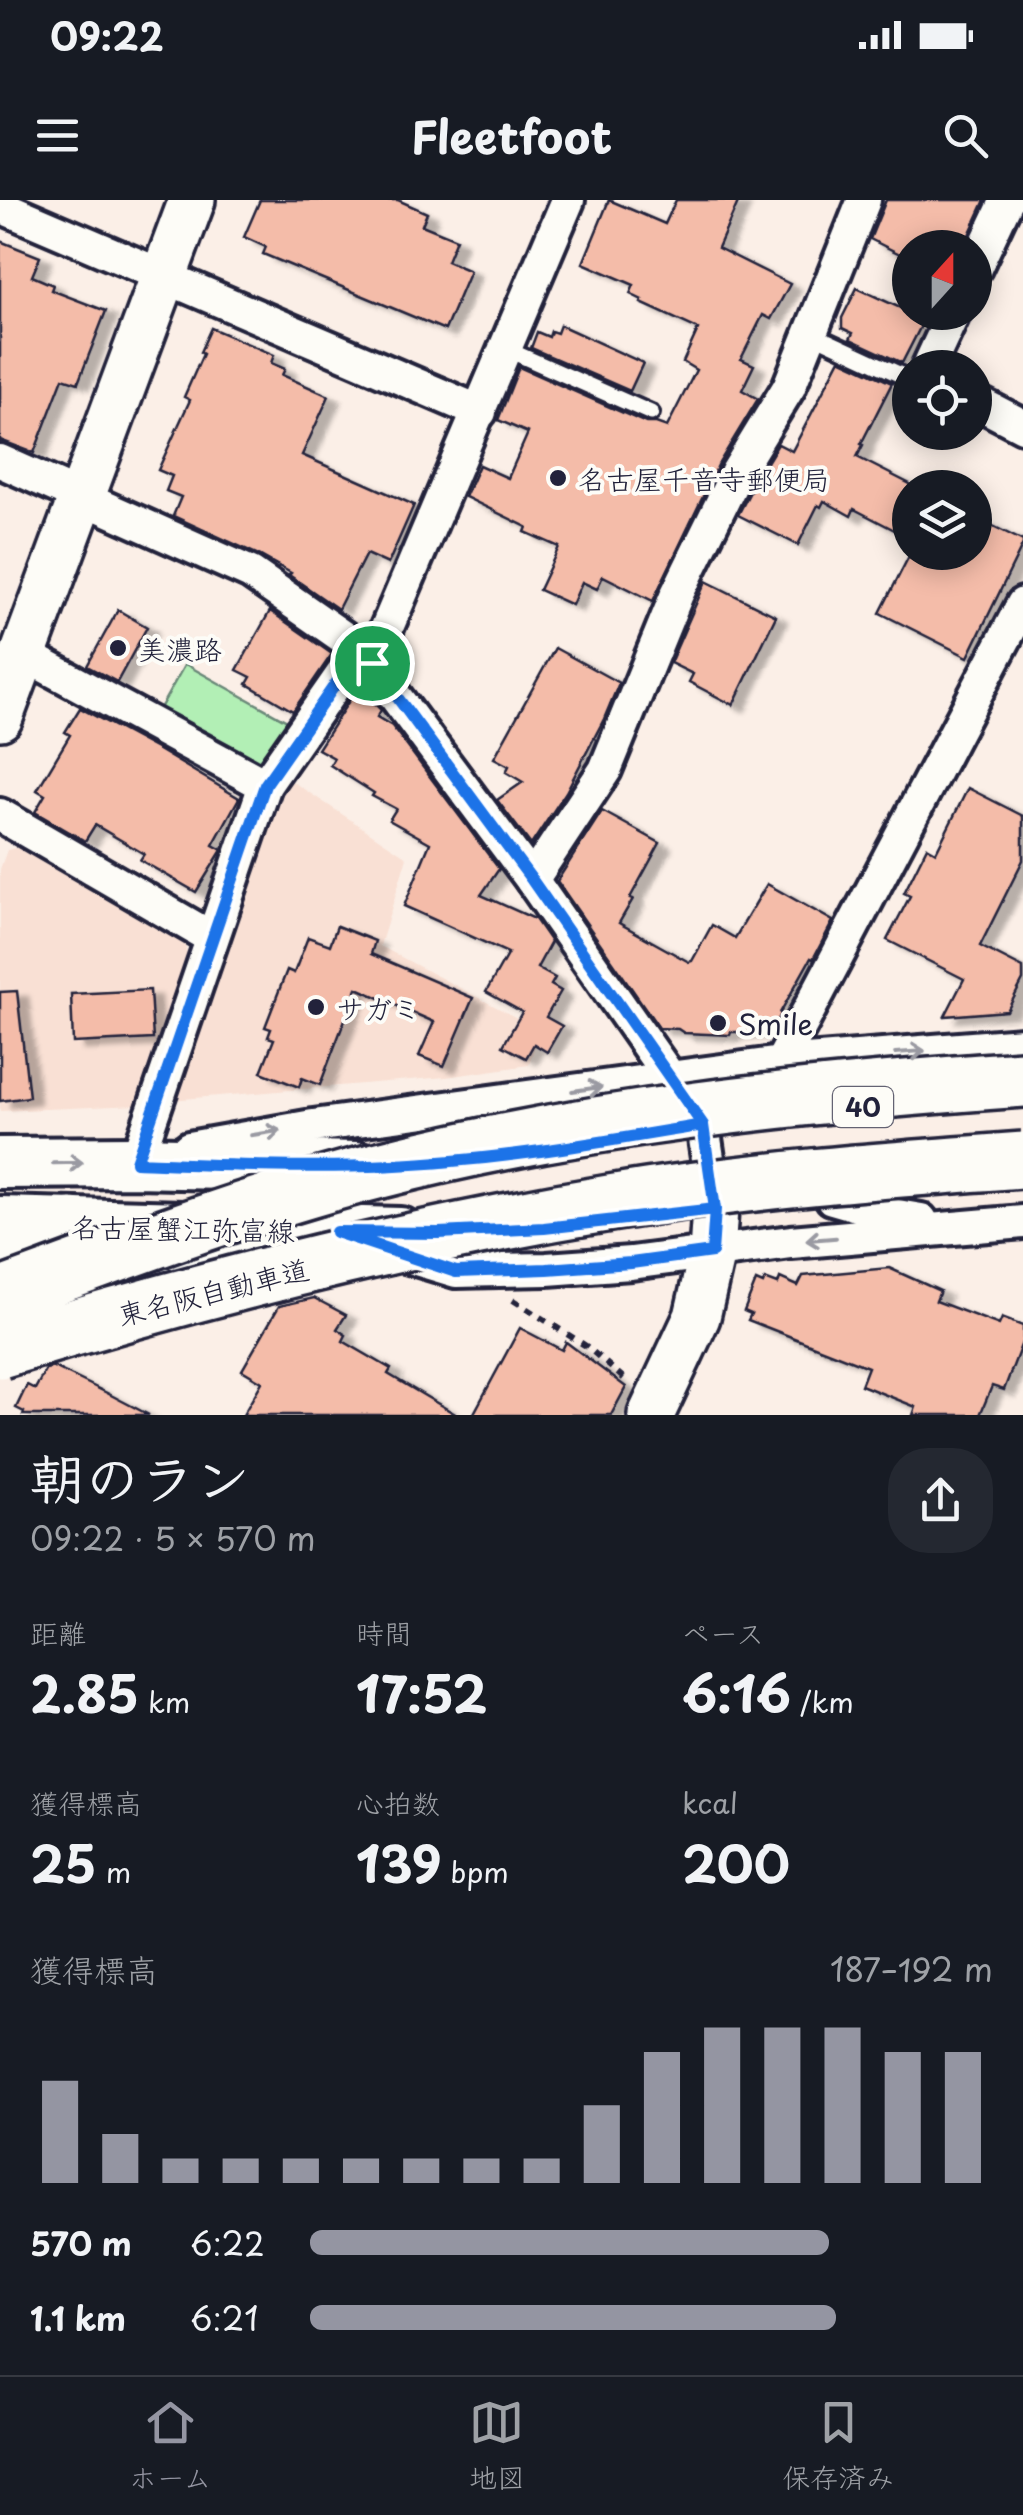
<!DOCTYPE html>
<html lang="ja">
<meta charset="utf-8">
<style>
:root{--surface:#171b24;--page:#242831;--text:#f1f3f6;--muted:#9ea1a6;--line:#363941;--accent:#9495a2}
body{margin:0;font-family:"Playpen Sans","Klee One",sans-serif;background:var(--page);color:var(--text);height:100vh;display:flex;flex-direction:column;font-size:38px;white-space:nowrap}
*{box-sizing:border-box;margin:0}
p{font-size:32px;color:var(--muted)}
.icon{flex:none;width:55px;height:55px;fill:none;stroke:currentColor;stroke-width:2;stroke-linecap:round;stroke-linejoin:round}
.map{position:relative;height:1215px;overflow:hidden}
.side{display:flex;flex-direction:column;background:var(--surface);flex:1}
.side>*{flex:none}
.needle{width:65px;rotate:21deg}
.fabs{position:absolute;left:892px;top:30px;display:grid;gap:20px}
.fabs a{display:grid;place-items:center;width:100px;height:100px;border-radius:50%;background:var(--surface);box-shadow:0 5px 25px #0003;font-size:50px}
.pin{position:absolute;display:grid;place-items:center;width:85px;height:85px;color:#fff;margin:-42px;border:5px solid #fff;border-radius:50%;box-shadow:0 2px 10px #0007}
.round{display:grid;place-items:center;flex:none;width:105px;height:105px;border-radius:40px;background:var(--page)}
.summary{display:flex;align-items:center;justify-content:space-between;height:170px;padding:0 30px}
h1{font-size:55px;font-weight:700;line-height:75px}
.figures{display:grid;grid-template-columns:repeat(3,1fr);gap:15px;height:170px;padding:10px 30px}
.figures div{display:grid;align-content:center}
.figures b{font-size:50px;font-weight:700}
.figures small{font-size:28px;font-weight:400}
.figures p{font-size:28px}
.chart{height:280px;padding:20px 30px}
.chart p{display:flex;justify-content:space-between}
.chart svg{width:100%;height:180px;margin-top:10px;stroke:var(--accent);stroke-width:6}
ul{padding:0 30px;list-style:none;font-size:32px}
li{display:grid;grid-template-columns:160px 120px 1fr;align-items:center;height:75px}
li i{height:25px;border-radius:12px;background:var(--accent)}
.status{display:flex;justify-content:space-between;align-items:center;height:70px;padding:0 50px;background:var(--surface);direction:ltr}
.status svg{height:28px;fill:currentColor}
header{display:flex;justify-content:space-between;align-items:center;height:130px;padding:0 30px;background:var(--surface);font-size:45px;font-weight:700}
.menu{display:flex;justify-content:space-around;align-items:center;height:140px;border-top:2px solid var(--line);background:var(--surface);font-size:28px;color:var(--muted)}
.menu a{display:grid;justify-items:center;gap:5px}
.menu .active{color:var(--accent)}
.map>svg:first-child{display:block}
</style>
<div class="status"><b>09:22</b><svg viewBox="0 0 49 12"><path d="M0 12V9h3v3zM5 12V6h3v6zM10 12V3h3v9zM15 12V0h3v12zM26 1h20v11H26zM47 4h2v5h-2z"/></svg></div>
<header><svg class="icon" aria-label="menu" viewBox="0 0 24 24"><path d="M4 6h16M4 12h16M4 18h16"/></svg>Fleetfoot<svg class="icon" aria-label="search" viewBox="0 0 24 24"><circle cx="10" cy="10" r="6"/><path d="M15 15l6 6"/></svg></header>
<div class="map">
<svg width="1023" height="1215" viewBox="0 0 1023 1215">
<defs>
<filter id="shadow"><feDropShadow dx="11" dy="6" stdDeviation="2.5" flood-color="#0004"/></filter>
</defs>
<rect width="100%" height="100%" fill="#fbefe7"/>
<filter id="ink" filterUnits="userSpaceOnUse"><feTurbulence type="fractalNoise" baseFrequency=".01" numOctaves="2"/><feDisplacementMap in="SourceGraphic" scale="20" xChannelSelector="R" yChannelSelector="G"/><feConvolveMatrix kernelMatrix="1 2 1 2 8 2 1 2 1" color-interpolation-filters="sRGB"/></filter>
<g filter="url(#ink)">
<g fill="#f9e0d4">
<polygon points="284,576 407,657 380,746 540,830 529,865 446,877 170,900"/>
<polygon points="23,646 183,739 188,757 138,905 0,911 0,669 7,650"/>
</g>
<polygon fill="#b2efb5" stroke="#6a8878" stroke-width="2.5" points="185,464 294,525 267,560 253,565 158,512"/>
<g fill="#f4bca9" stroke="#22223b" stroke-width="2.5" filter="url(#shadow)">
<polygon points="260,0 398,0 427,13 422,25 456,39 447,61 470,71 445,130 263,54 266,47 244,37"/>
<polygon points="609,0 665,24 676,0 739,0 718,48 790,84 771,119 763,115 741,159 754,165 742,190 758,199 719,263 653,401 603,376 597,389 582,382 572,405 539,390 559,347 525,332 527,327 465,297 479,265 508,278 528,233 498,220 519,167 646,223 656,223 667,227 696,170 683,162 698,129 641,103 642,100 630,94 634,85 583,63"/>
<polygon points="886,0 985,0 963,48 910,48 910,59 870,39"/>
<polygon points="0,41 40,57 32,76 53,85 51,90 106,111 78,183 63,178 34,253 0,240"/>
<polygon points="857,88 909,112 928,112 902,163 850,139 853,133 842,128 842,118"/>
<polygon points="560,125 643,163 630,191 531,148 537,132 549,137 551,131 557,133"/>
<polygon points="211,128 274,155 271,163 285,169 282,175 329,196 302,255 414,305 388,364 366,354 338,409 289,375 291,373 259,355 173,316 181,297 166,291 172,276 158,270 190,200 184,197 203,154 200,152"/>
<polygon points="840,159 892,183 861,244 863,245 857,257 910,284 910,338 854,309 851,316 824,301 821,307 818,305 798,345 738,315 755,282 778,244 792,251"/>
<polygon points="975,317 1023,341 1023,344 968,457 880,413 911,352 975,352"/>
<polygon points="706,381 776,416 733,505 689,482 693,474 670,463"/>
<polygon points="118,410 147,427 117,482 87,466"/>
<polygon points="270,411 332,454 293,511 247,484 251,477 237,470"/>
<polygon points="555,448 619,483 604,519 566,592 531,645 497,600 523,582 506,572 509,566 494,558"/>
<polygon points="354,493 377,506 381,510 377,517 392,526 499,669 481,695 535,719 551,742 537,768 555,778 551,785 561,791 546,817 562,826 547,852 534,844 526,858 503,846 522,812 486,792 508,753 404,706 430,643 389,620 396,609 372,596 374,593 330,565 334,558 318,549"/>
<polygon points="80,508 160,551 239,598 213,645 222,650 196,692 140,660 144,654 95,625 85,641 35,612 45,595 37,590 70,535 65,532"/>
<polygon points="968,588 1023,616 1023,660 980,746 1023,768 1023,780 1007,811 945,816 964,779 887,740 910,696 904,693 927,647 936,652"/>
<polygon points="602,611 660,643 630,698 633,699 619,723 689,762 692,761 712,725 735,738 767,684 833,721 813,759 811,758 780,813 781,814 772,832 731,832 730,835 684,833 678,829 659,828 557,681"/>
<polygon points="337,726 375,741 371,754 473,798 444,866 419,856 434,822 357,788 320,885 302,878 299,887 261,872 274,839 268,837 271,829 265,827 287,770 294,773 308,737 330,745"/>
<polygon points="150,790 153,839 73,843 71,794"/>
<polygon points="17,791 29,897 0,901 0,792"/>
<polygon points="889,1068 940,1091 936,1101 999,1125 1002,1118 1023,1126 1023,1140 1004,1190 992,1186 980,1215 913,1215 916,1207 861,1185 868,1167 748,1120 751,1114 744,1111 756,1081 763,1084 765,1079 778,1084 780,1078 798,1086 803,1076"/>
<polygon points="314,1098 346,1115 337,1129 346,1135 343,1141 391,1169 388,1174 457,1215 243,1215 262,1182 242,1170 279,1106"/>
<polygon points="520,1128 562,1150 566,1142 626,1187 611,1215 473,1215"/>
<polygon points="54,1167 107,1193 149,1215 23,1215 24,1212 16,1208 27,1185 35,1189 46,1169"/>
</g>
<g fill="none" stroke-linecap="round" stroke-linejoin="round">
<defs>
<g id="lane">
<polyline points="810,133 903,176"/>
<polyline points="506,149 651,213"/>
</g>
<g id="street">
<polyline points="0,6 480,212"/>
<polyline points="975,68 1007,0"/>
<polyline points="928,168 954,112"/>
<polyline points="975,201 1023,226"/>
<polyline points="0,261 251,373 360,449 532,680 703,925 715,1005"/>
<polyline points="23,454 265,585"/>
<polyline points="372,463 568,0"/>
<polyline points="0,615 212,738"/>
<polyline points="532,680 605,570 677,394 737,272 789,187 864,0"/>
<polyline points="781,863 1023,404"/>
<polyline points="189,948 313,926 781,863 1023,844"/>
<polyline points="136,962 265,585 360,449"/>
<polyline points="832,998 891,1015 921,1020"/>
<polyline points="393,1052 456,1071 547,1069 631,1063 791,1042 1023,1022"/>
<polyline points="98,1088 203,1053 242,1031"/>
</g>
<g id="secondary">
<polyline points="0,517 192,0"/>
<polyline points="651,1215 697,1117 712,1052 715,1009"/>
</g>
<g id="primary">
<polyline points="0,963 136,962 357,967"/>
<polyline points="0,1022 400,1033"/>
</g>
<polyline id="highway" points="0,1074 71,1026"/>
</defs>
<use href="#lane" stroke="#22223b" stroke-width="22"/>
<use href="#street" stroke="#22223b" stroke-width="40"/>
<use href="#secondary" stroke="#22223b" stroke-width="52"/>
<use href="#primary" stroke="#22223b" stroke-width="58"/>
<use href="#highway" stroke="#22223b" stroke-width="62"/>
<polyline stroke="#22223b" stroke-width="6" stroke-dasharray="8 8" stroke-linecap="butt" points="513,1100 586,1146 628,1182"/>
<use href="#lane" stroke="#fdfcf7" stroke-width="15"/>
<use href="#street" stroke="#fdfcf7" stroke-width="32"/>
<use href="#secondary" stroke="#fdfcf7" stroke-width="45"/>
<use href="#primary" stroke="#fdfcf7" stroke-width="50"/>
<use href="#highway" stroke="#fdfcf7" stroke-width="55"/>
<defs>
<g id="highway-bridge">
<path d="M0 1097C125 1051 250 1003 380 970 590 916 807 894 1023 879"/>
<path d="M0 1150C200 1089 404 1037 610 1003 746 980 885 970 1023 960"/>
</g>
</defs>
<use href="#highway-bridge" stroke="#22223b" stroke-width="62" stroke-linecap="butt"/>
<use href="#highway-bridge" stroke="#fdfcf7" stroke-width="55"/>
</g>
<defs><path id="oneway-shaft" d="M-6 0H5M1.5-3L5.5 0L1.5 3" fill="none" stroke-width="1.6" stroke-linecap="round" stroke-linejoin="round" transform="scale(2.5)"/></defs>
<g stroke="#9a9aa2">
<use href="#oneway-shaft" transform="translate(910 852) rotate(-4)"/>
<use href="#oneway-shaft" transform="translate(587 889) rotate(-8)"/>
<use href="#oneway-shaft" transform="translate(266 933) rotate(-9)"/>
<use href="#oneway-shaft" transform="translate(68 963) rotate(-1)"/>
<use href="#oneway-shaft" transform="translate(821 1039) rotate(175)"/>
</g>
</g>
<g fill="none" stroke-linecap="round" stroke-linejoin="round" filter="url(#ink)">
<defs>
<path id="route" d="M372 463 360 449 265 585 136 962C241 966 347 971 452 961 536 954 619 939 703 925L715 1009 544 1028 439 1033 336 1032 456 1072 547 1069 631 1063 712 1052 715 1009 703 925 532 680 372 463"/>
</defs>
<use href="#route" stroke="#fff" stroke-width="20"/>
<use href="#route" stroke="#1a73e8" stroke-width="12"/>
</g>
<g fill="#22223b" stroke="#fdfcf7" stroke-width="4">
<circle cx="558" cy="278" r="10"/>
<circle cx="118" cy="448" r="10"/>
<circle cx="316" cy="807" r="10"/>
<circle cx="718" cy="823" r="10"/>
</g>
<g text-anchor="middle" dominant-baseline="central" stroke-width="8" stroke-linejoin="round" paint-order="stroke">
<rect fill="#fdfcf7" stroke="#646373" stroke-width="2.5" x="833" y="887" width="60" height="40" rx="8"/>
<g font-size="25" font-weight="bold" fill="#22223b">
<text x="863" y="907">40</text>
</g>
<g font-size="28" fill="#22223b" stroke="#fdfcf7" text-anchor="start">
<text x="578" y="278">名古屋千音寺郵便局</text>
<text x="138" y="448">美濃路</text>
<text x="336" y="807">サガミ</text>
<text x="738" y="823">Smile</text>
</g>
<g font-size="28" fill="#22223b" stroke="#fdfcf7">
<text transform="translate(183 1028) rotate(1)">名古屋蟹江弥富線</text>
<text transform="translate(213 1091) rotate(-14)">東名阪自動車道</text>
</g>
</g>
</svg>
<div class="fabs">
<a><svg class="needle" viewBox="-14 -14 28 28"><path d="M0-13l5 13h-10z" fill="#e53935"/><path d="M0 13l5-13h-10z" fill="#9ea1a6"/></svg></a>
<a><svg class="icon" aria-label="locate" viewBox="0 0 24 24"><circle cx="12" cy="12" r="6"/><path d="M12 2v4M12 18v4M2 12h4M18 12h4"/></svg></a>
<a><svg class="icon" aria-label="layers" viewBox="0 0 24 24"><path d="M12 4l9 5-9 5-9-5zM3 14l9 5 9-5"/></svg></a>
</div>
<div class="pin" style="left:372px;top:463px;background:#1e9e55"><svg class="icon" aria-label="arrive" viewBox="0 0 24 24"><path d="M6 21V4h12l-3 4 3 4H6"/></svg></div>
</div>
<section class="side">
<div class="summary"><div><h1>朝のラン</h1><p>09:22 · 5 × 570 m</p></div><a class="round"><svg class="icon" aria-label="share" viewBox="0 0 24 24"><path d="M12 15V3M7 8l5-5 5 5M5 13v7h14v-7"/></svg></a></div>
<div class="figures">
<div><p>距離</p><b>2.85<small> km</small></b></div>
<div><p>時間</p><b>17:52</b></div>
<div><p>ペース</p><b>6:16<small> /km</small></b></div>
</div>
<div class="figures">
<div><p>獲得標高</p><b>25<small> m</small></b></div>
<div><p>心拍数</p><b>139<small> bpm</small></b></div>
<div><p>kcal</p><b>200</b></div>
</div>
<div class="chart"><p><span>獲得標高</span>187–192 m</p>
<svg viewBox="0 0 160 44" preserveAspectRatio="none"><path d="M5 44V19M15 44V32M25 44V38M35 44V38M45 44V38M55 44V38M65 44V38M75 44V38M85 44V38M95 44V25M105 44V12M115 44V6M125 44V6M135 44V6M145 44V12M155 44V12"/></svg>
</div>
<ul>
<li><b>570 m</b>6:22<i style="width:76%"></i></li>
<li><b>1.1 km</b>6:21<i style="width:77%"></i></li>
</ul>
</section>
<nav class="menu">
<a class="active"><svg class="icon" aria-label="home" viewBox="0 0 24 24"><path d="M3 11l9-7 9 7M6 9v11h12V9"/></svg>ホーム</a>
<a><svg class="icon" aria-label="map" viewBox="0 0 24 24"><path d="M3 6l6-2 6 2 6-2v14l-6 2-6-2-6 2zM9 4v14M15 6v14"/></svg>地図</a>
<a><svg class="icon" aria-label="saved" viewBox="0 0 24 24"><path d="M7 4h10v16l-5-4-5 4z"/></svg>保存済み</a>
</nav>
